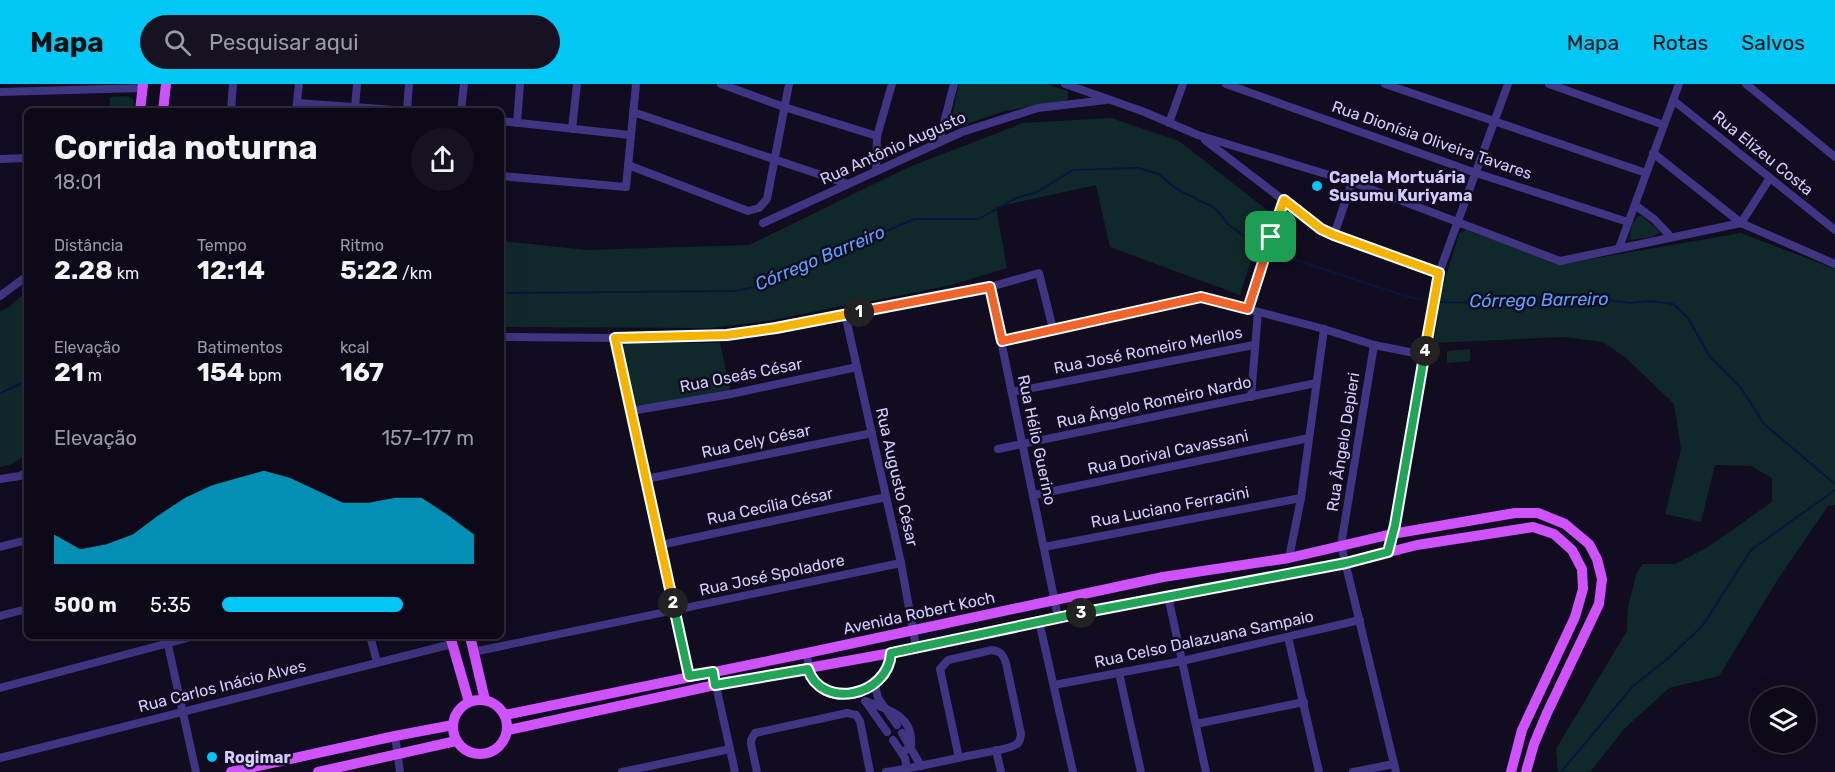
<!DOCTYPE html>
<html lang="pt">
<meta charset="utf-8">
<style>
:root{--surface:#0d0918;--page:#161221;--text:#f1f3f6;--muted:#9a9aa2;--line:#2d2a37;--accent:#00c7f6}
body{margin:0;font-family:Rubik,sans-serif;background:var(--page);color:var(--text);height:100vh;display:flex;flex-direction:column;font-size:22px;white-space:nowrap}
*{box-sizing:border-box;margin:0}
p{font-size:20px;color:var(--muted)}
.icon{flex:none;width:33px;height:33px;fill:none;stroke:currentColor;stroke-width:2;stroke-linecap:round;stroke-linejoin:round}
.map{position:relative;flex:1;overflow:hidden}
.drawer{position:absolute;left:24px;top:24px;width:480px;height:531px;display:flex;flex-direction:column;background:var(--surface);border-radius:9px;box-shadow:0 6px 24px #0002,0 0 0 2px var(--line)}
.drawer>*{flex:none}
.tools{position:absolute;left:1750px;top:603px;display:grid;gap:12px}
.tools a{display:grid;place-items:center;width:66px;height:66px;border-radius:50%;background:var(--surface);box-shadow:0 6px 24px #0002,0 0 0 2px var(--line);font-size:30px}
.pin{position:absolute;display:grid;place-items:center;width:51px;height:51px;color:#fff;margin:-26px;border-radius:12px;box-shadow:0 3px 9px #0006}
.km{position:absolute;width:30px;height:30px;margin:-15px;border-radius:50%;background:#222;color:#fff;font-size:16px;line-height:30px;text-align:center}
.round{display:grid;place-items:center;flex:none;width:63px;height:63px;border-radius:32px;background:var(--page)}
.summary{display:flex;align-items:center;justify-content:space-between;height:102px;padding:0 30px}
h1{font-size:33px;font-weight:700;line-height:45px}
.stats{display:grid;grid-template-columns:repeat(3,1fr);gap:9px;height:102px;padding:6px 30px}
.stats div{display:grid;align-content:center}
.stats b{font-size:26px;font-weight:700}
.stats small{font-size:16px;font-weight:400}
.stats p{font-size:16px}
.chart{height:168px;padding:12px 30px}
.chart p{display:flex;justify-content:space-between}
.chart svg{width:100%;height:108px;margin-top:6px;fill:var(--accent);opacity:.7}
ul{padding:0 30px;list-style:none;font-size:20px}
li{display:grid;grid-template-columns:96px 72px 1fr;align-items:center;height:45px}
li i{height:15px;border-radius:8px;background:var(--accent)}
header{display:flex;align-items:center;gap:36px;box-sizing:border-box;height:84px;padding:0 30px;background:var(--accent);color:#111}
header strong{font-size:28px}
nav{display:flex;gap:33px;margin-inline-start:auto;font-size:21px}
.search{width:420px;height:54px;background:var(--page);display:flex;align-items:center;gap:15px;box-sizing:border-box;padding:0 21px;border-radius:33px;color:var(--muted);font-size:22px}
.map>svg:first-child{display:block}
</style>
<header>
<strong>Mapa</strong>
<div class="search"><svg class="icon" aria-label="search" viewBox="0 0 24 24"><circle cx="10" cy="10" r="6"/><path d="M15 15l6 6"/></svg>Pesquisar aqui</div>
<nav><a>Mapa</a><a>Rotas</a><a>Salvos</a></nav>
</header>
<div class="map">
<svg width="1835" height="688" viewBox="0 0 1835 688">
<rect width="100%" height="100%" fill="#110c20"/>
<g fill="#0f292b">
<polygon points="959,0 1046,0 1068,7 1068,15 1064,17 1004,27 952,45 950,42"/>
<polygon points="128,12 134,16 133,23 125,27 110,27 110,13"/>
<polygon points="1111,34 1179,57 1267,126 1240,211 1110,163 1096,101 996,123 1007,184 951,201 858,220 841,222 773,236 710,244 501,243 501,157 587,166 749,161 909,83 1023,39"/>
<path d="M1641 131 1660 148 1652 153 1631 156C1628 148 1633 135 1641 131Z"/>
<polygon points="1466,146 1557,179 1568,179 1741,149 1835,185 1835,421 1828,422 1778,495 1719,592 1669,604 1624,645 1590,688 1558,688 1556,665 1627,547 1628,522 1637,488 1643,480 1675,480 1708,463 1772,418 1772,394 1751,382 1715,381 1701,438 1665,430 1681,365 1674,320 1626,274 1603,258 1564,253 1434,259 1442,205 1459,150"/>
<polygon points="27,207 27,370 10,381 0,383 0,227 9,223"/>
<polygon points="628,259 720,259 731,310 635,324 620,263"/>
<polygon points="1470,265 1470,277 1447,279 1447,267"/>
</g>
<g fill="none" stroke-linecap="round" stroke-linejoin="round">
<g stroke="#07163e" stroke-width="2">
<polyline points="1271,168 1409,213 1431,217"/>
<polyline points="501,209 734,207 756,203 834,164 876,151 915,135 979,135 1016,114 1037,108 1073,86 1138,84 1159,90 1175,104 1215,124 1229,141 1265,167"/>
<polyline points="1437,218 1475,219 1543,212 1587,213 1630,219 1651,217 1673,220 1688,234 1710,273 1741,304 1764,340 1835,400"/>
<polyline points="0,309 27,297"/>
<polyline points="1561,688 1633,602 1671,572 1703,541 1751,466 1835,406"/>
</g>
<g stroke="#3f3582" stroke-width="8">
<polyline points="721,0 784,23 877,52"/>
<polyline points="1065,0 1142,27 1198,51 1352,98 1560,177 1741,139 1835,180"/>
<polyline points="1226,0 1476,89 1628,138"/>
<polyline points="1385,0 1646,89"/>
<polyline points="1549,0 1664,41"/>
<polyline points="1746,0 1835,73"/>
<polyline points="0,8 143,4"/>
<polyline points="1673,16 1835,146"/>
<polyline points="297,19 409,27"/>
<polyline points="355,24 357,0"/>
<polyline points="231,27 233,0"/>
<polyline points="296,27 299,0"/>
<polyline points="407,27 409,0"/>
<polyline points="461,27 464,0"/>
<polyline points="633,28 848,100"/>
<polyline points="501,37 630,51"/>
<polyline points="517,39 520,0"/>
<polyline points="1169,39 1183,0"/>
<polyline points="572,45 577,0"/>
<polyline points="1205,56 1321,145 1439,189"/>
<polyline points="939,58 954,0"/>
<polyline points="1653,69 1741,139 1770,94"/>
<polyline points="0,75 27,74"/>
<polyline points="628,81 748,127 759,124 767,115 789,0"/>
<polyline points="876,87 877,52 892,0"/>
<polyline points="501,92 626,103 636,0"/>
<polyline points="1635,121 1654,135 1671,153"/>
<polyline points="763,139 962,48 1038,24 1106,16"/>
<polyline points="1334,151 1352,98"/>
<polyline points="1619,164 1679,0"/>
<polyline points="990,203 1058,533"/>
<polyline points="0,212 27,192"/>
<polyline points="1248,225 1284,116"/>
<polyline points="845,230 901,479 916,563"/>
<polyline points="501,253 615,254 727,251 776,244 990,203 1039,189 1053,245"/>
<polyline points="615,254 689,592"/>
<polyline points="1002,257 1201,213 1324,245 1374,261 1425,271"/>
<polyline points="1374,261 1341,461 1396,688"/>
<polyline points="1012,308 1254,261"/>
<polyline points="1251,313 1258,228"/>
<polyline points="631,327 731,310 857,283"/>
<polyline points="998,365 1316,299"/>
<polyline points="0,395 20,392 27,388"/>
<polyline points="646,395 872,349"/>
<polyline points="1034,411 1309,354"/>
<polyline points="660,461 886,413"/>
<polyline points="0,463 27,456"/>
<polyline points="1044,463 1301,414"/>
<polyline points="1388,468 1395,441 1439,189 1508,0"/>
<polyline points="1289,474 1301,414 1324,245"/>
<polyline points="1168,512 1206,688"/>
<polyline points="0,532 27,525"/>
<polyline points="1039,537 1073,688"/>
<polyline points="166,552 196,688"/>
<polyline points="370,552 377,578"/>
<polyline points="1288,553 1319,688"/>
<polyline points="473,568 901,479"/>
<path d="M807 569C808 577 808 585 811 592 816 599 823 603 830 606 857 617 889 599 891 569"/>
<polyline points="713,588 735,688"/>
<polyline points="1119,589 1141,688"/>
<polyline points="875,601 878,614 897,641"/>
<polyline points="1054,601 1182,577 1360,536"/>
<polyline points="0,604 195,552"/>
<path d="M865 617C888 625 914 632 911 662L902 669"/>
<polyline points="866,618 887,648"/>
<polyline points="1196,640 1304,618"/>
<polyline points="902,649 921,682"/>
<polyline points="395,652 400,688"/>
<polyline points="893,656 905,674 907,685"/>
<polyline points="996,666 1001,688"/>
<polyline points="0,674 452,560"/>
<polyline points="622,688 730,665"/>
<polyline points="757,688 751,660 751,656 755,649 847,629 856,631 860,637 870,688"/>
<path d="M886 688C919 683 951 675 983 669 993 667 1006 666 1015 661 1020 659 1020 655 1021 650L1006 579C1003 571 1001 567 992 566L948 576 940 585 959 674"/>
<polyline points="1353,688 1394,680"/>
</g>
<g stroke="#cf52ff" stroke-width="10">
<polyline points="140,27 143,0"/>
<polyline points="163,27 166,0"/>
<polyline points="450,552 469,618"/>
<polyline points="470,552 485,616"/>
<circle cx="480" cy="643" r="27"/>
<polyline points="505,631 807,569 1163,493 1289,474 1392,450 1515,429 1538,429 1565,440 1589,460 1597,475 1602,495 1599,520 1547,629 1534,660 1526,688"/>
<polyline points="508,646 715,601 891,569 1058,533 1346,479 1417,461 1533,443 1554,450 1572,466 1582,485 1583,505 1575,533 1522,646 1511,688"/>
<polyline points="231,688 395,652 453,641"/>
<polyline points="318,688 456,657"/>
</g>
</g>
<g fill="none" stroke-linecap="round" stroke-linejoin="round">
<defs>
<polyline id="split-1" points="859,228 990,203 1002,257 1201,213 1248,225 1271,153"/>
<polyline id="split-2" points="673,519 615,254 727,251 776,244 859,228"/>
<path id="split-3" d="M673 519 689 592 713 588 715 601 808 585C821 626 888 613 891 569L1081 529"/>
<polyline id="split-4" points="1081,529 1346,479 1388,468 1395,441 1425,267"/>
<polyline id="split-5" points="1271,153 1284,116 1321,145 1334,151 1439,189 1425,267"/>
</defs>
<use href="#split-1" stroke="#fff" stroke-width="12"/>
<use href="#split-2" stroke="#fff" stroke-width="12"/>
<use href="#split-3" stroke="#fff" stroke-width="12"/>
<use href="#split-4" stroke="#fff" stroke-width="12"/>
<use href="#split-5" stroke="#fff" stroke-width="12"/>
<use href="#split-1" stroke="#f0652b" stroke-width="8"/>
<use href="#split-2" stroke="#f5b400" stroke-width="8"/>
<use href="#split-3" stroke="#22a559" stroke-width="8"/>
<use href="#split-4" stroke="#22a559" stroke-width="8"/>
<use href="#split-5" stroke="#f5b400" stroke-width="8"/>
</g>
<g fill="#00c7f6" stroke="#110c20" stroke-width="2">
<circle cx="1317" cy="102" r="6"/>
<circle cx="212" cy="673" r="6"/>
</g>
<g text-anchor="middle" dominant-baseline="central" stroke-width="5" stroke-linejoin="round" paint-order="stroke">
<g font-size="16" fill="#d6cbff" stroke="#110c20">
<text transform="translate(1432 56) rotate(19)">Rua Dionísia Oliveira Tavares</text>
<text transform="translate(893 64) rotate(-24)">Rua Antônio Augusto</text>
<text transform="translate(1763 69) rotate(39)">Rua Elizeu Costa</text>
<text transform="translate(1148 266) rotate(-11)">Rua José Romeiro Merllos</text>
<text transform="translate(741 291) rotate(-11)">Rua Oseás César</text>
<text transform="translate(1154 318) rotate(-12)">Rua Ângelo Romeiro Nardo</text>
<text transform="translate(1037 356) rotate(78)">Rua Hélio Guerino</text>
<text transform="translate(756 357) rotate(-12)">Rua Cely César</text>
<text transform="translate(1343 358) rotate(-81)">Rua Ângelo Depieri</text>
<text transform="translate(1168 368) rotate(-12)">Rua Dorival Cavassani</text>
<text transform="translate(897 393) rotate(77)">Rua Augusto César</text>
<text transform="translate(770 422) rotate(-12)">Rua Cecília César</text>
<text transform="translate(1170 423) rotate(-11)">Rua Luciano Ferracini</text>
<text transform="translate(772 491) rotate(-12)">Rua José Spoladore</text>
<text transform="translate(919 529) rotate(-12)">Avenida Robert Koch</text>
<text transform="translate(1204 555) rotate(-12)">Rua Celso Dalazuana Sampaio</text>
<text transform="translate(222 602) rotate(-14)">Rua Carlos Inácio Alves</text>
</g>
<g font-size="16" font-weight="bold" fill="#d6cbff" stroke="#110c20" text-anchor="start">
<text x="1329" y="93">Capela Mortuária<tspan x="1329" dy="18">Susumu Kuriyama</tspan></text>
<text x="224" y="673">Rogimar</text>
</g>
<g font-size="18" font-style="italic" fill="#59a3ff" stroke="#110c20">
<text transform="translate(820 174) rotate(-23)">Córrego Barreiro</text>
<text transform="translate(1539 216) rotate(-1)">Córrego Barreiro</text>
</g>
</g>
</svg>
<div class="tools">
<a><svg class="icon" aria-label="layers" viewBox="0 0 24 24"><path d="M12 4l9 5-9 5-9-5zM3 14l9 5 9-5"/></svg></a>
</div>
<div class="pin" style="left:1271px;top:153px;background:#1e9e55"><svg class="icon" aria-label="arrive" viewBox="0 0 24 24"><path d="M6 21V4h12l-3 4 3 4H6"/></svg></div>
<b class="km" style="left:859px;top:228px">1</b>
<b class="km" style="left:673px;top:519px">2</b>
<b class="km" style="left:1081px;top:529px">3</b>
<b class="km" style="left:1425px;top:267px">4</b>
<section class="drawer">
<div class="summary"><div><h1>Corrida noturna</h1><p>18:01</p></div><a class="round"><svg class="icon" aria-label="share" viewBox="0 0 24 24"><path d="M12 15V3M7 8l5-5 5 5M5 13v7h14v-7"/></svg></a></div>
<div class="stats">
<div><p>Distância</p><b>2.28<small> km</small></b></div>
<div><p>Tempo</p><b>12:14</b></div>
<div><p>Ritmo</p><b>5:22<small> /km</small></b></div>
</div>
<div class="stats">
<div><p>Elevação</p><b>21<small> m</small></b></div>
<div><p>Batimentos</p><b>154<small> bpm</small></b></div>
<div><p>kcal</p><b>167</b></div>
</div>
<div class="chart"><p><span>Elevação</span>157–177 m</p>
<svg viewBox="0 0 160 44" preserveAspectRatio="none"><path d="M0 44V32L10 38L20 36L30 32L40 24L50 17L60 12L70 9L80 6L90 9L100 14L110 19L120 19L130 17L140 17L150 24L160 32V44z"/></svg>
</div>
<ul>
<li><b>500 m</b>5:35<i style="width:72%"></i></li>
</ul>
</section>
</div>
